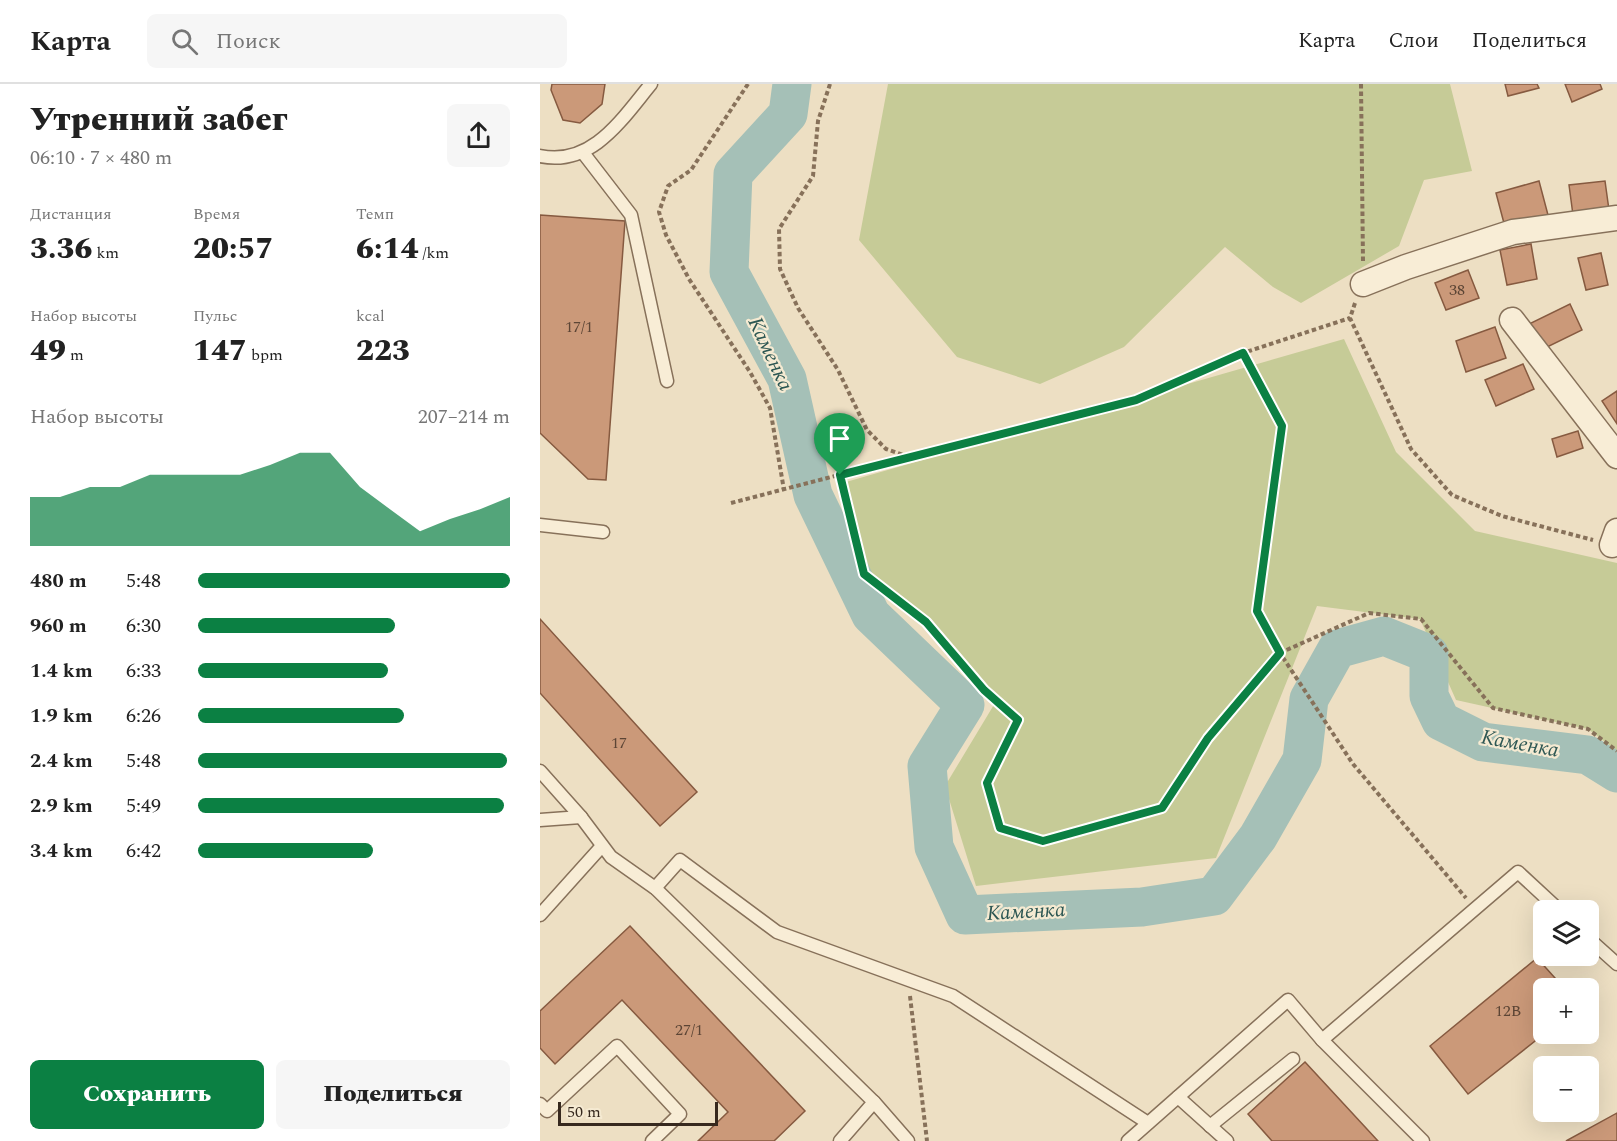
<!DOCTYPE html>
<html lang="ru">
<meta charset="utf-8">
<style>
:root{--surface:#fff;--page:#f6f6f6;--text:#222;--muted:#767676;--line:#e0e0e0;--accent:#0b8043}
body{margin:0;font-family:Spectral,serif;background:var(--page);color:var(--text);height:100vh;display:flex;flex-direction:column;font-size:22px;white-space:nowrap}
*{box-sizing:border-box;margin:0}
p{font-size:20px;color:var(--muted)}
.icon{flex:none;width:33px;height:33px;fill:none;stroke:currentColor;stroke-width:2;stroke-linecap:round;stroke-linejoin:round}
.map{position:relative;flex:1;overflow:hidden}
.sheet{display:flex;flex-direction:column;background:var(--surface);width:540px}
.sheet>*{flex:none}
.fabs{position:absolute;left:993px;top:816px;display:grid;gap:12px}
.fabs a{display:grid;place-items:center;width:66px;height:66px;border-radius:9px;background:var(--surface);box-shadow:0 6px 24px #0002;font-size:30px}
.scale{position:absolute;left:18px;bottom:15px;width:160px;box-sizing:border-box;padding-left:6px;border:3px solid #37291e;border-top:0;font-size:16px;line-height:21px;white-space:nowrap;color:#37291e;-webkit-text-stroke:4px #f5ead2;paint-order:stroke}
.pin{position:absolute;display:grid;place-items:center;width:51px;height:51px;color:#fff;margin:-62px -26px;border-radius:50% 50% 50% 0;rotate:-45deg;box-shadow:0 0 6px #0007}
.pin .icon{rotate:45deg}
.round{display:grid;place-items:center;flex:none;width:63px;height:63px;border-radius:9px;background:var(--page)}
.head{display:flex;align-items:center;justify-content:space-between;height:102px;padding:0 30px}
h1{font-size:33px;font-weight:800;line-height:45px}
.metrics{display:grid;grid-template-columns:repeat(3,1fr);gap:9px;height:102px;padding:6px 30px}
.metrics div{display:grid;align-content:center}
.metrics b{font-size:30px;font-weight:800}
.metrics small{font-size:16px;font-weight:400}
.metrics p{font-size:16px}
.chart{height:168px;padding:12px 30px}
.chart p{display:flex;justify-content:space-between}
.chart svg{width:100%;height:108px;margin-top:6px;fill:var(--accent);opacity:.7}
.cta{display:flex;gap:12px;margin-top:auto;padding:12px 30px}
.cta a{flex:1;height:69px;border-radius:9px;background:var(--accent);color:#fff;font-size:24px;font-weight:800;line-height:69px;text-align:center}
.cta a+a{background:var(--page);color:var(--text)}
ul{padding:0 30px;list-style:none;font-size:20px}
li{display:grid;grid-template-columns:96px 72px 1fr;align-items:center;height:45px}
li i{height:15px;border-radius:8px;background:var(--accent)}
header{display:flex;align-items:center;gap:36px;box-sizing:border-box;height:84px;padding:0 30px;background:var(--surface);border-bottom:2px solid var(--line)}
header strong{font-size:28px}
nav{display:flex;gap:33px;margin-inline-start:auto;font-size:21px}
.search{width:420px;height:54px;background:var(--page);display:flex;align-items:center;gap:15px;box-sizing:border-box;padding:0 21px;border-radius:9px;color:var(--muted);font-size:22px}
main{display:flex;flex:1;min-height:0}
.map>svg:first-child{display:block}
</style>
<header>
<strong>Карта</strong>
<div class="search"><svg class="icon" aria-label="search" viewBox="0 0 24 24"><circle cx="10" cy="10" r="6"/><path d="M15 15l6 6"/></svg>Поиск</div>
<nav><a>Карта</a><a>Слои</a><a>Поделиться</a></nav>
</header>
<main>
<section class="sheet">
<div class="head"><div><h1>Утренний забег</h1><p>06:10 · 7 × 480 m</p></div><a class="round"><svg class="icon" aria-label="share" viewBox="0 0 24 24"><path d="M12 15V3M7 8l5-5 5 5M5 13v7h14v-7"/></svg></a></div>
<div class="metrics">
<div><p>Дистанция</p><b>3.36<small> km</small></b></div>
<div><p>Время</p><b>20:57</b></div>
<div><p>Темп</p><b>6:14<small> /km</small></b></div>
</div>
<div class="metrics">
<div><p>Набор высоты</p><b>49<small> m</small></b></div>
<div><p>Пульс</p><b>147<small> bpm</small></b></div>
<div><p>kcal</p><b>223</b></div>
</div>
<div class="chart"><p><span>Набор высоты</span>207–214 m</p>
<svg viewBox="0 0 160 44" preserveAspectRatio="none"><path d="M0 44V24L10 24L20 20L30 20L40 15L50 15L60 15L70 15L80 11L90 6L100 6L110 20L120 29L130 38L140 33L150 29L160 24V44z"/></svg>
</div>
<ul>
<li><b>480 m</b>5:48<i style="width:100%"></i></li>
<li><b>960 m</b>6:30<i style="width:63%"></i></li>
<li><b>1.4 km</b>6:33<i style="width:61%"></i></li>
<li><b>1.9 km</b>6:26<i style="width:66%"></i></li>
<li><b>2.4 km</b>5:48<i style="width:99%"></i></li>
<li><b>2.9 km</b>5:49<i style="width:98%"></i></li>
<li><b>3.4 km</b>6:42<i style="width:56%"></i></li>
</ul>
<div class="cta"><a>Сохранить</a><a>Поделиться</a></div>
</section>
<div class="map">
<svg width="1077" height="1057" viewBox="0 0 1077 1057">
<rect width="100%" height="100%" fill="#eddfc3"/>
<g fill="#c6cb97">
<polygon points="348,0 910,0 932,87 884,96 859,162 761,219 733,203 685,163 584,263 500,300 417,273 319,156"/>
<polygon points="804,255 856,368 935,447 1077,479 1077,667 1048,645 916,616 880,535 777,522 676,774 436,802 405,702 455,619 386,538 324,491 299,400"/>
</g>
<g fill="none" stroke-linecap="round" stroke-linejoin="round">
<polyline stroke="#a5c0b7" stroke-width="39" points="252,0 248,30 193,90 189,188 247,295 273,411 331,531 425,621 387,682 394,763 425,831 602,823 674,812 718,753 762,676 769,615 797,565 844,552 889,570 889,612 901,637 943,658 1048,671 1077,689"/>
</g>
<g fill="#cb9979" stroke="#865a40" stroke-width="1.5">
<polygon points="12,0 65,0 62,20 40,39 23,36 11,6"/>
<polygon points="965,0 997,0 999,4 968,12"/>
<polygon points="1025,0 1060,0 1062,5 1032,18"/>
<polygon points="999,97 1008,131 965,143 956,109"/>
<polygon points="1065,97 1069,126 1033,131 1029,101"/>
<polygon points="0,131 85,137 66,396 48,395 0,349"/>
<polygon points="991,160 997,195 967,201 960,166"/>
<polygon points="1061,169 1068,201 1046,206 1038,174"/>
<polygon points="928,186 939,214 906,226 895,199"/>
<polygon points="1030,220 1042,246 1001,266 989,240"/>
<polygon points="955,243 966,274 926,288 916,257"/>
<polygon points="983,280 994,305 956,322 945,296"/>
<polygon points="1077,307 1077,340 1062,317"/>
<polygon points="1038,347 1043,364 1017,373 1012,355"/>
<polygon points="0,535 157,708 120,742 0,609"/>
<polygon points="90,842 265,1027 234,1057 158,1057 188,1028 82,916 15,980 0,964 0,927"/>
<polygon points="997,874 1024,904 1004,904 1004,950 928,1010 890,962"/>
<polygon points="765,978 838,1057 732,1057 708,1030"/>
<polygon points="1077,1029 1077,1057 1026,1057"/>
</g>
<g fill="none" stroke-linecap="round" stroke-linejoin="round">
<defs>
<g id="lane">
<polyline points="44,70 91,131 127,297"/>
<path d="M0 72C52 83 82 35 111 0"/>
<polyline points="0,441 63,448"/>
<polyline points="0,687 41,733 71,773 115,804 334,1018 300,1057"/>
<polyline points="0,736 41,733"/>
<polyline points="115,804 140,776 237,848 413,912 608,1039"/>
<polyline points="0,831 62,762"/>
<polyline points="1048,854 1077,880"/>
<polyline points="638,1013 687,1057"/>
<polyline points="334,1018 368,1057"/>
<polyline points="0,1020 7,1027 77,962 140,1030 112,1057"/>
<polyline points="670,1042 753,975"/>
<polyline points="588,1057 748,916 782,956"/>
<polyline points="883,1057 782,956 978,788 1019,826"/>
</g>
<g id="street">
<polyline points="823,200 866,183 973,148 1077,134"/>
<polyline points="972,236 1077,372"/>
<polyline points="1072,461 1077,447"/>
</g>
</defs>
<use href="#lane" stroke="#87715a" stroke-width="15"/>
<use href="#street" stroke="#87715a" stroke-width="27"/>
<g stroke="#87715a" stroke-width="4" stroke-dasharray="4.5 3" stroke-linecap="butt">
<polyline points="208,0 151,86 128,102 119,128 126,151 149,195 210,288 230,324 244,406"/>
<polyline points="290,0 278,37 273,92 239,145 240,185 258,224 298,286 327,346 346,365 369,373 596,316 703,269 810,234"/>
<polyline points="821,0 823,178"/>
<polyline points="815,219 810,234 871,365 912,411 962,432 1053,456"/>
<polyline points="703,269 742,342 717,527 740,569 813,680 926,814"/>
<polyline points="300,391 324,491 386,538 444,606 478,636 448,699 460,744 503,757 622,724 668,654 740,569 829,529 881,535 953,624 1048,645 1077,667"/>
<polyline points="191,419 368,373"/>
<polyline points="370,912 387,1057"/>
</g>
<use href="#lane" stroke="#f8edd6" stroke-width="12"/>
<use href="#street" stroke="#f8edd6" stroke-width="24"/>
</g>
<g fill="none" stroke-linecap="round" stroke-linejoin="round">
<defs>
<polygon id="route" points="703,269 742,342 717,527 740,569 668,654 622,724 503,757 460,744 447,699 478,636 444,606 386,538 324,490 300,391 596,316"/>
</defs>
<use href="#route" stroke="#fff" stroke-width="12"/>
<use href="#route" stroke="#0b8043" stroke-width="8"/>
</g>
<g text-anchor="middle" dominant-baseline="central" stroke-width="4.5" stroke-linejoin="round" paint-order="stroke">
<g font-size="16" fill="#5c4535">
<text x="917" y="206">38</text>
<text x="39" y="243">17/1</text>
<text x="79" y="659">17</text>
<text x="968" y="927">12В</text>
<text x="149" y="946">27/1</text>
</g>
<g font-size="21" font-style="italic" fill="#2d5753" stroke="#f5ead2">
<text transform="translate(230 270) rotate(65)">Каменка</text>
<text transform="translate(980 660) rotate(10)">Каменка</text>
<text transform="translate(486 828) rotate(-3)">Каменка</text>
</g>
</g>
</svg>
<div class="fabs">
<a><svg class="icon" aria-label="layers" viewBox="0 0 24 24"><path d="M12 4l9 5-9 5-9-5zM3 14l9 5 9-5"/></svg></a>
<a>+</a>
<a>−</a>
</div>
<div class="scale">50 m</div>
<div class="pin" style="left:300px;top:391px;background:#1e9e55"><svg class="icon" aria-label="arrive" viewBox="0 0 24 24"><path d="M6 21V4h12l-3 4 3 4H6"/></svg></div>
</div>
</main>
